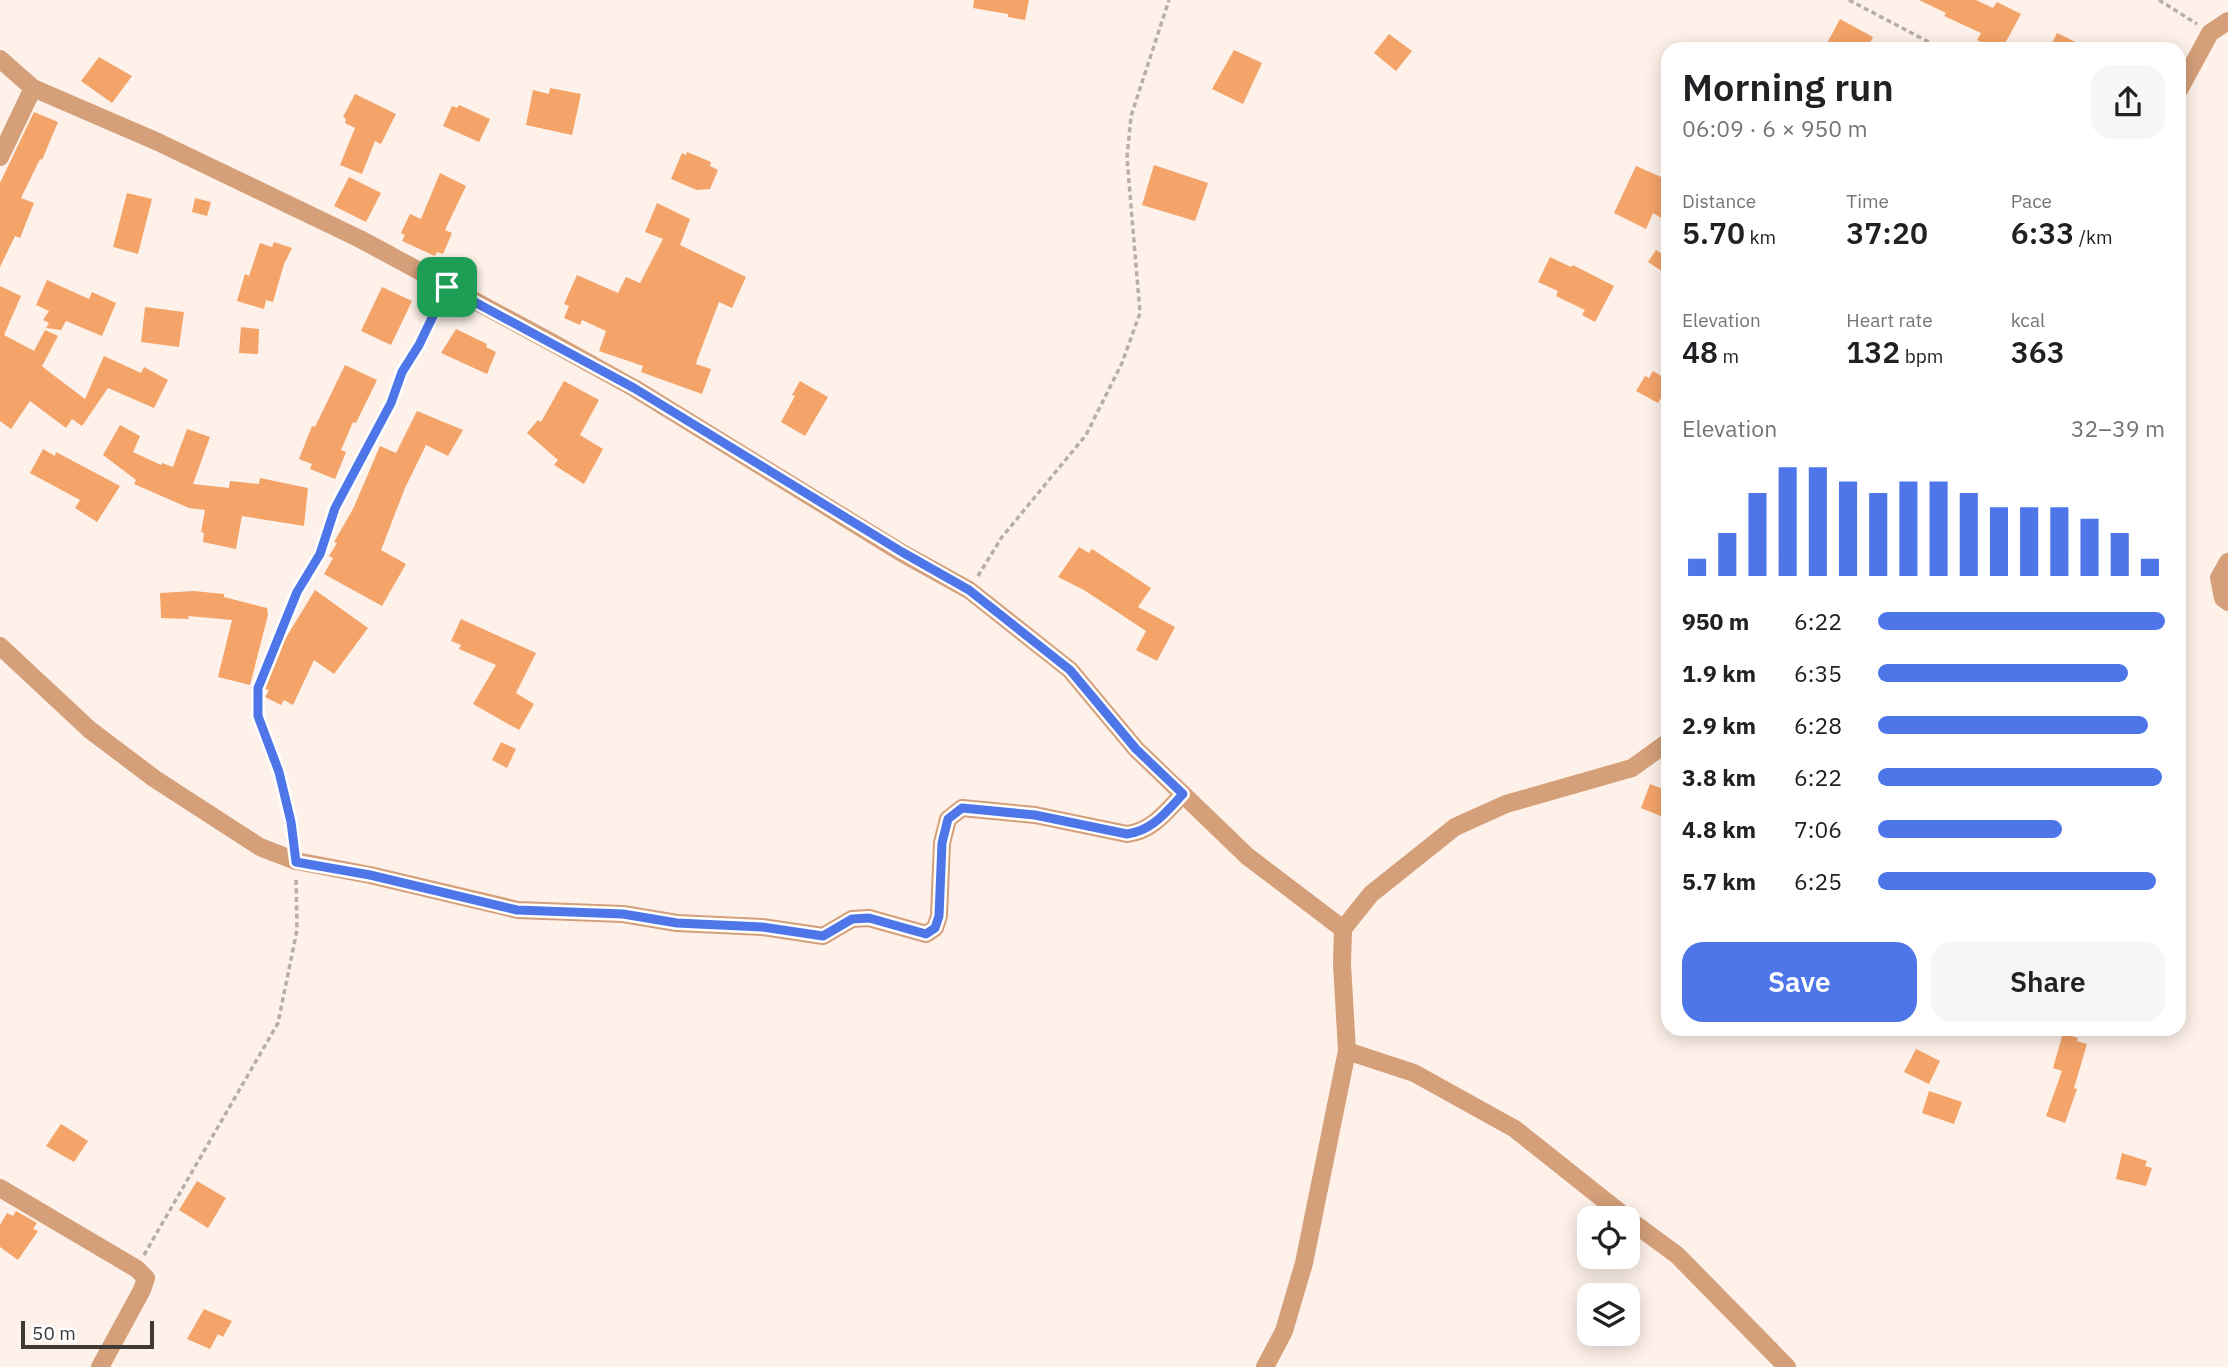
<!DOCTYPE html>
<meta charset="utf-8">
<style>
:root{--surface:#fff;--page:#f6f6f6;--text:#202124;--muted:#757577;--accent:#4e76e9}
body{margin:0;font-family:"IBM Plex Sans",sans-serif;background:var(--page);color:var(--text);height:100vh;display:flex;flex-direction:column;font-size:26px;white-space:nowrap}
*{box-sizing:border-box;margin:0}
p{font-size:23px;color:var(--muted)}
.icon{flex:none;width:38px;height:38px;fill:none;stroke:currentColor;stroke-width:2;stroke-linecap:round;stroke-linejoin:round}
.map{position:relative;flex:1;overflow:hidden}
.details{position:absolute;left:1661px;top:42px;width:525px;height:994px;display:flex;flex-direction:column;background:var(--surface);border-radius:21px;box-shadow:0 4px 18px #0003}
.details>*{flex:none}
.controls{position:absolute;left:1577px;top:1206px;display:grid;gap:14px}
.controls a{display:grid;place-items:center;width:63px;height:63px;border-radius:14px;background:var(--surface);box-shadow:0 4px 18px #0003;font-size:35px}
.scale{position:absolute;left:21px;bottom:18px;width:133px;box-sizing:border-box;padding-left:7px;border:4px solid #3e3935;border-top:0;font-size:19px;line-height:24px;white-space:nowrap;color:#3e3935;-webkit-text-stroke:5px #fff;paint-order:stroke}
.pin{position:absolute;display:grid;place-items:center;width:60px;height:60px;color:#fff;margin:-30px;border-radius:14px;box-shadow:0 4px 10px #0006}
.round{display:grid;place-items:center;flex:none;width:74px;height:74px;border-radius:21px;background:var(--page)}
.head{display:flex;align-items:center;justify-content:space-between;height:119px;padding:0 21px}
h1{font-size:38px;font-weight:600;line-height:52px}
.figures{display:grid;grid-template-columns:repeat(3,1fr);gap:10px;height:119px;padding:7px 21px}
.figures div{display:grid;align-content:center}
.figures b{font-size:30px;font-weight:600}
.figures small{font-size:19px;font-weight:400}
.figures p{font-size:19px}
.chart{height:196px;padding:14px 21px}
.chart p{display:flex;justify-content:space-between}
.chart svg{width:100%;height:126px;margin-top:7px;stroke:var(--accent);stroke-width:6}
.primary-button{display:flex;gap:14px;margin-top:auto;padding:14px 21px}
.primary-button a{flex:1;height:80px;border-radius:21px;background:var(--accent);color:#fff;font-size:28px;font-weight:600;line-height:80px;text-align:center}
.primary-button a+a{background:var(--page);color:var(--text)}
ul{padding:0 21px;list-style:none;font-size:23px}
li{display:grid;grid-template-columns:112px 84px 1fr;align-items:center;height:52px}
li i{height:18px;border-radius:9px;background:var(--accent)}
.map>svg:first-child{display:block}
</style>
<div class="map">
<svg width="2228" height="1367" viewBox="0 0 2228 1367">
<rect width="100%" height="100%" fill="#fdf1e9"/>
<g fill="#f4a469">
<polygon points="974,0 1029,0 1025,20 1008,17 1008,14 973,8"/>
<polygon points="1919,0 1976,0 1993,8 1997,2 2021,14 2002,49 1995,49 1977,40 1981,33 1944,16 1946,13"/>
<polygon points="1840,19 1873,37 1867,49 1824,49"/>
<polygon points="2057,33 2090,49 2049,49"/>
<polygon points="1389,34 1412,51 1396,71 1374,53"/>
<polygon points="1234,50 1262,63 1243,104 1212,89"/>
<polygon points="99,57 132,76 112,103 81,81"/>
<polygon points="550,88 581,94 572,135 526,125 533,90 549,94"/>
<polygon points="355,94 396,114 381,144 375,141 362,174 340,165 355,128 345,123 346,119 343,117"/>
<polygon points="459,105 490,119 479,142 443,126 452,106 457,108"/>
<polygon points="34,112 58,122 42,160 40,159 21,198 34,203 20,238 15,236 0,267 0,183"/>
<polygon points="687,152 711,162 710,166 718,170 710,189 697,190 671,179 682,153 686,155"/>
<polygon points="1154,165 1208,183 1195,221 1142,205"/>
<polygon points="1636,166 1668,180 1668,222 1653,213 1646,229 1614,213"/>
<polygon points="440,173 466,186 445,230 452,233 443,254 437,252 435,256 402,241 405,235 401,233 410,214 421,219"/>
<polygon points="349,177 381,193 366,222 334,206"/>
<polygon points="127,193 152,199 138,254 113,247"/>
<polygon points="195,198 211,202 207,216 192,212"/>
<polygon points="657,203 690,219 680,245 746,277 732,308 719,302 697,360 696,364 711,369 702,394 641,372 643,366 599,351 606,331 582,320 580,325 564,318 569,306 564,304 577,275 618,293 626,277 640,283 663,239 645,232"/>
<polygon points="274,242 292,248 284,264 273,302 266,300 264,309 237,301 245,274 249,276 260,243 272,247"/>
<polygon points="1656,250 1668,258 1668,275 1648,262"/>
<polygon points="1550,257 1571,267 1573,265 1614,286 1595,322 1582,315 1585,310 1556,296 1558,291 1538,282"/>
<polygon points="47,280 89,299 92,292 116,303 102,336 66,321 61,330 46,328 49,323 43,320 49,311 36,305"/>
<polygon points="0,286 21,296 4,335 34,351 45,330 58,336 42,366 48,371 85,399 104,356 141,373 144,367 168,380 154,408 108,388 82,426 72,419 66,428 30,401 11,429 0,421"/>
<polygon points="382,287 412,301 391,345 361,331"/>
<polygon points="145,307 184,312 179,347 141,342"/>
<polygon points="241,327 259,329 258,354 239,353"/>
<polygon points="456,329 487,344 486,347 496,352 487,374 441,353"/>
<polygon points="345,365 377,380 356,423 353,422 341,450 346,452 335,479 310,469 312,464 299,459 312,426 315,427"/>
<polygon points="1653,371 1668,380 1668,386 1658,403 1636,391 1645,376 1649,378"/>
<polygon points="564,381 599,400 580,435 603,449 584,484 554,465 558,460 527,433 538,420 541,422"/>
<polygon points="800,381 828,397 805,436 781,422 795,396 792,395"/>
<polygon points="417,411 463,430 448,456 426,445 405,488 381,550 406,564 382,606 324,574 333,558 329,556 337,543 334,542 353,509 380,446 396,453"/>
<polygon points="120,425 140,436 133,452 161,465 162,463 173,467 187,429 210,437 193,484 229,488 230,481 259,484 260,478 308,488 304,526 242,516 236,549 203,542 204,533 201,532 205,510 189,508 134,484 136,480 103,455"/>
<polygon points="43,449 55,456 56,452 120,486 97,522 75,508 80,500 30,473"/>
<polygon points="1079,547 1089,553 1092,549 1151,588 1138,607 1175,627 1157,661 1136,650 1146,631 1084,590 1058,577"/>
<polygon points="315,590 368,628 334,674 314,660 293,705 284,700 281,705 265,697 269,690 256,687"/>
<polygon points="194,591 224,594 224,597 267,608 268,615 250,685 218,677 232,620 188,616 189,619 161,618 160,593"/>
<polygon points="461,619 536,653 516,693 534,704 519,730 473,704 496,665 459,649 461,645 451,641"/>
<polygon points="501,742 516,749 507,768 492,760"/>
<polygon points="1650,784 1668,791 1668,819 1641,808"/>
<polygon points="2063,1033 2078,1038 2077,1041 2087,1044 2074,1088 2077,1089 2065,1123 2046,1116 2062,1071 2053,1068"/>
<polygon points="1916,1049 1940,1061 1929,1084 1904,1072"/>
<polygon points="1929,1091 1962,1102 1954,1124 1922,1113"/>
<polygon points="61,1124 88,1141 74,1162 46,1146"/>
<polygon points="2122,1153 2147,1161 2145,1166 2152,1168 2146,1186 2116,1179"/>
<polygon points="197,1181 226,1198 208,1228 179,1210"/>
<polygon points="16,1211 37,1223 33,1229 38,1231 18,1260 0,1247 0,1225 7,1213 13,1216"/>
<polygon points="204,1309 232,1321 223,1337 218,1334 210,1349 187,1339"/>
</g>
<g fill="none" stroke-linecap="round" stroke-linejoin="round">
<g stroke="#b7aea7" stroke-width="3.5" stroke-dasharray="5 3.5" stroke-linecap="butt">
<polyline points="1849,0 1942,49"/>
<polyline points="2159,0 2197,24"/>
<polyline points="978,576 1002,537 1086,435 1122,363 1140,313 1127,158 1131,116 1169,0"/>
<polyline points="293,841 279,772 258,716 258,688 297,592 320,554 335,508 391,403 402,372 440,302"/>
<polyline points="144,1255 278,1023 297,930 296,877"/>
</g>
<g stroke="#d49f79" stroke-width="18">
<polyline points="0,59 33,88 158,142 360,239 551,342 634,388 902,553 969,590 1070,670 1136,749 1247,856 1343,929"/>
<polyline points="2179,90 2210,33 2228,21"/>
<polyline points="0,157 33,88"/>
<polyline points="2228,562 2219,578 2223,598 2228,602"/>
<path d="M0 646 90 730 155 779 260 847 296 861 370 875 518 910 623 914 677 923 762 927 823 936 852 919 869 918 926 934 935 928 939 916 942 843 948 819 962 808 1035 815 1127 834C1152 831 1166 812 1183 794"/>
<polyline points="1347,1051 1414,1073 1515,1129 1627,1218"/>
<polyline points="0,1188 137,1269 146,1278 142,1290 100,1367"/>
<polyline points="1628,1219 1677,1255 1787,1367"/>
<polyline points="1265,1367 1284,1331 1304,1263 1347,1051 1342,964 1343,929 1371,894 1455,827 1506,804 1632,768 1668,742"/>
</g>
</g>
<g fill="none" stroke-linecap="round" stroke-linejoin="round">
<defs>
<path id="route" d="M447 287 634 388 902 552 969 590 1070 670 1136 749 1183 794C1166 812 1152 831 1127 834L1035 815 962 808 948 819 942 843 939 916 935 928 926 934 869 918 852 919 823 936 762 927 677 923 623 914 517 910 370 875 296 862 291 822 279 772 258 716V688L297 592 320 554 335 508 391 403 402 372 419 345Z"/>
</defs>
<use href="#route" stroke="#fff" stroke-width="14"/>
<use href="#route" stroke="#4e76e9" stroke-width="9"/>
</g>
</svg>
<div class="controls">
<a><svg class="icon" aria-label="locate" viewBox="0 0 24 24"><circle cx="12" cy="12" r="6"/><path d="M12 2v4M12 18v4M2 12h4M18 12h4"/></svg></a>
<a><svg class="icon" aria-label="layers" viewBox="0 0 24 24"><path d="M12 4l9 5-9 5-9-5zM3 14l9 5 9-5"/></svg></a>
</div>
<div class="scale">50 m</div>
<div class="pin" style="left:447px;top:287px;background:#1e9e55"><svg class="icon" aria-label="arrive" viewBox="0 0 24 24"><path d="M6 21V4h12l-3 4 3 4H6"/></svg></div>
<section class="details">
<div class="head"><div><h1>Morning run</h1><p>06:09 · 6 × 950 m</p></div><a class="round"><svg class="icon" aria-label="share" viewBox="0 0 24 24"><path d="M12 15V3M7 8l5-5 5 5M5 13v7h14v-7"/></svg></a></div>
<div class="figures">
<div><p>Distance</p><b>5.70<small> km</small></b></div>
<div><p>Time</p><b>37:20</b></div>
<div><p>Pace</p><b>6:33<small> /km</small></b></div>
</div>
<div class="figures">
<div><p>Elevation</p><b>48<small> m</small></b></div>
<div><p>Heart rate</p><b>132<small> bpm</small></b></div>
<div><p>kcal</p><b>363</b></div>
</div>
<div class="chart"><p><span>Elevation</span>32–39 m</p>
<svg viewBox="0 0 160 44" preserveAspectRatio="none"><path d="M5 44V38M15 44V29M25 44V15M35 44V6M45 44V6M55 44V11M65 44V15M75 44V11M85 44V11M95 44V15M105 44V20M115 44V20M125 44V20M135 44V24M145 44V29M155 44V38"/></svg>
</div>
<ul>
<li><b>950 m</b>6:22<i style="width:100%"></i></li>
<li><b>1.9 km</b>6:35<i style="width:87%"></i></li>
<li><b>2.9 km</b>6:28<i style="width:94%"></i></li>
<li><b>3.8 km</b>6:22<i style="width:99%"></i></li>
<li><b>4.8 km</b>7:06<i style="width:64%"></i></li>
<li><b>5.7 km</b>6:25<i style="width:97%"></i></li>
</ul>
<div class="primary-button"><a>Save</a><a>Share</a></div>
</section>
</div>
